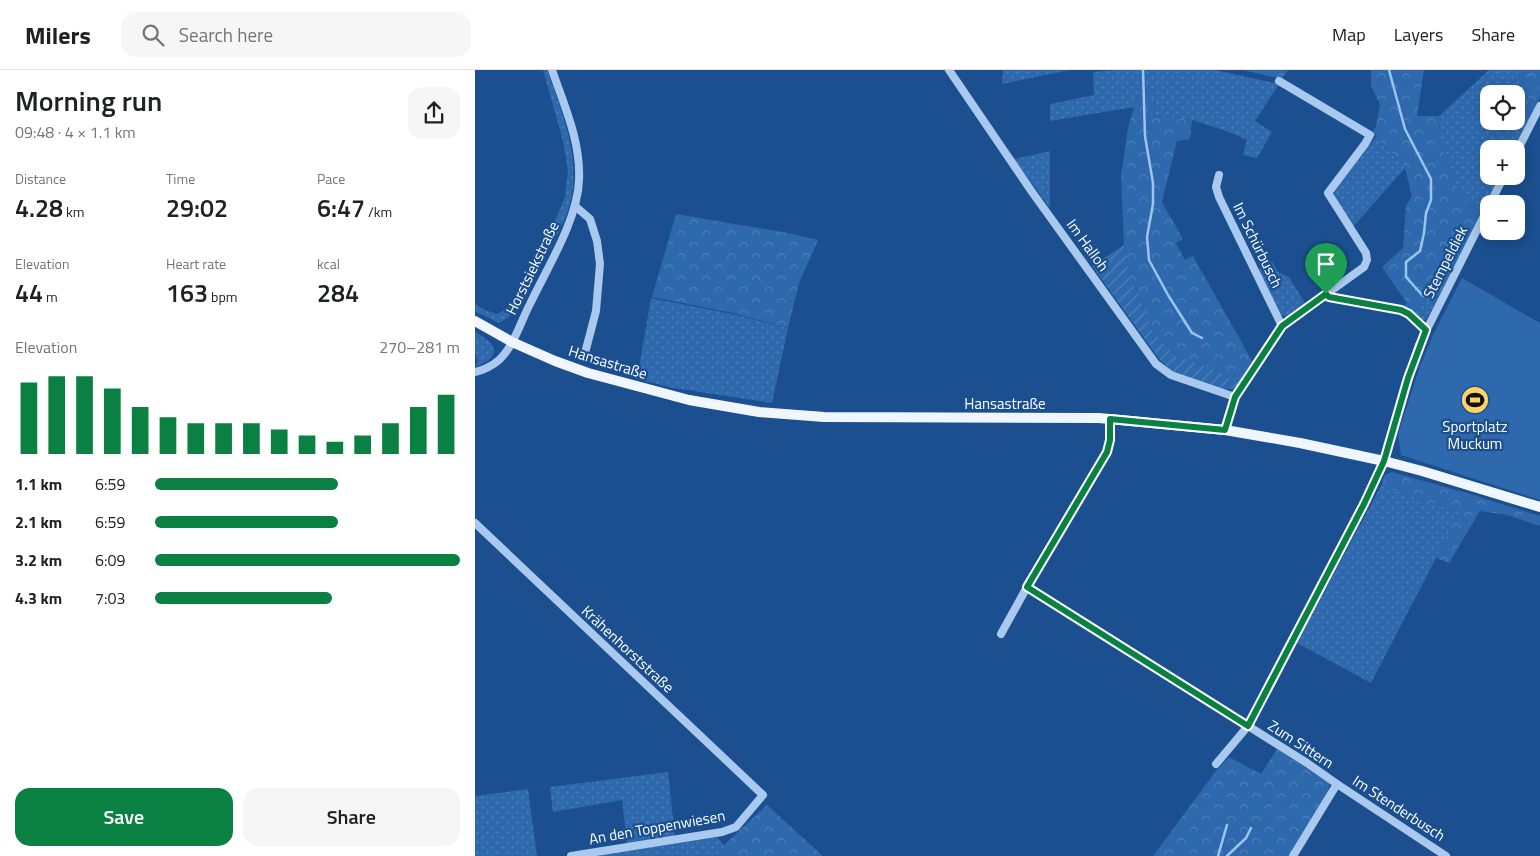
<!DOCTYPE html>
<meta charset="utf-8">
<style>
:root{--surface:#fff;--page:#f6f6f6;--text:#202124;--muted:#757577;--line:#e0e0e0;--accent:#0b8043}
body{margin:0;font-family:"Titillium Web",sans-serif;background:var(--page);color:var(--text);height:100vh;display:flex;flex-direction:column;font-size:19px;white-space:nowrap}
*{box-sizing:border-box;margin:0}
p{font-size:16px;color:var(--muted)}
.icon{flex:none;width:28px;height:28px;fill:none;stroke:currentColor;stroke-width:2;stroke-linecap:round;stroke-linejoin:round}
.map{position:relative;flex:1;overflow:hidden}
.drawer{display:flex;flex-direction:column;background:var(--surface);width:475px}
.drawer>*{flex:none}
.controls{position:absolute;left:1005px;top:15px;display:grid;gap:10px}
.controls a{display:grid;place-items:center;width:45px;height:45px;border-radius:10px;background:var(--surface);box-shadow:0 2px 12px #0003;font-size:25px}
.pin{position:absolute;display:grid;place-items:center;width:42px;height:42px;color:#fff;margin:-51px -21px;border-radius:50% 50% 50% 0;rotate:-45deg;box-shadow:0 0 5px #0007}
.pin .icon{rotate:45deg}
.round{display:grid;place-items:center;flex:none;width:52px;height:52px;border-radius:15px;background:var(--page)}
.summary{display:flex;align-items:center;justify-content:space-between;height:85px;padding:0 15px}
h1{font-size:28px;font-weight:600;line-height:38px}
.stats{display:grid;grid-template-columns:repeat(3,1fr);gap:8px;height:85px;padding:5px 15px}
.stats div{display:grid;align-content:center}
.stats b{font-size:25px;font-weight:600}
.stats small{font-size:14px;font-weight:400}
.stats p{font-size:14px}
.chart{height:140px;padding:10px 15px}
.chart p{display:flex;justify-content:space-between}
.chart svg{width:100%;height:90px;margin-top:5px;stroke:var(--accent);stroke-width:6}
.button{display:flex;gap:10px;margin-top:auto;padding:10px 15px}
.button a{flex:1;height:58px;border-radius:15px;background:var(--accent);color:#fff;font-size:20px;font-weight:600;line-height:58px;text-align:center}
.button a+a{background:var(--page);color:var(--text)}
ul{padding:0 15px;list-style:none;font-size:16px}
li{display:grid;grid-template-columns:80px 60px 1fr;align-items:center;height:38px}
li i{height:12px;border-radius:6px;background:var(--accent)}
header{display:flex;align-items:center;gap:30px;box-sizing:border-box;height:70px;padding:0 25px;background:var(--surface);border-bottom:1px solid var(--line)}
header strong{font-size:24px}
nav{display:flex;gap:28px;margin-inline-start:auto;font-size:18px}
.search{width:350px;height:45px;background:var(--page);display:flex;align-items:center;gap:12px;box-sizing:border-box;padding:0 18px;border-radius:15px;color:var(--muted);font-size:19px}
main{display:flex;flex:1;min-height:0}
.map>svg:first-child{display:block}
</style>
<header>
<strong>Milers</strong>
<div class="search"><svg class="icon" aria-label="search" viewBox="0 0 24 24"><circle cx="10" cy="10" r="6"/><path d="M15 15l6 6"/></svg>Search here</div>
<nav><a>Map</a><a>Layers</a><a>Share</a></nav>
</header>
<main>
<section class="drawer">
<div class="summary"><div><h1>Morning run</h1><p>09:48 · 4 × 1.1 km</p></div><a class="round"><svg class="icon" aria-label="share" viewBox="0 0 24 24"><path d="M12 15V3M7 8l5-5 5 5M5 13v7h14v-7"/></svg></a></div>
<div class="stats">
<div><p>Distance</p><b>4.28<small> km</small></b></div>
<div><p>Time</p><b>29:02</b></div>
<div><p>Pace</p><b>6:47<small> /km</small></b></div>
</div>
<div class="stats">
<div><p>Elevation</p><b>44<small> m</small></b></div>
<div><p>Heart rate</p><b>163<small> bpm</small></b></div>
<div><p>kcal</p><b>284</b></div>
</div>
<div class="chart"><p><span>Elevation</span>270–281 m</p>
<svg viewBox="0 0 160 44" preserveAspectRatio="none"><path d="M5 44V9M15 44V6M25 44V6M35 44V12M45 44V21M55 44V26M65 44V29M75 44V29M85 44V29M95 44V32M105 44V35M115 44V38M125 44V35M135 44V29M145 44V21M155 44V15"/></svg>
</div>
<ul>
<li><b>1.1 km</b>6:59<i style="width:60%"></i></li>
<li><b>2.1 km</b>6:59<i style="width:60%"></i></li>
<li><b>3.2 km</b>6:09<i style="width:100%"></i></li>
<li><b>4.3 km</b>7:03<i style="width:58%"></i></li>
</ul>
<div class="button"><a>Save</a><a>Share</a></div>
</section>
<div class="map">
<svg width="1065" height="786" viewBox="0 0 1065 786">
<defs>
<pattern id="grass-dots" width="8" height="8" patternUnits="userSpaceOnUse" patternTransform="scale(1.25)"><rect width="8" height="8" fill="#2e69ad"/><path d="M2 2h.1M6 6h.1" fill="none" stroke="#4d80b9" stroke-width="1.8" stroke-linecap="round"/></pattern>
<pattern id="forest-crowns" width="20" height="18" patternUnits="userSpaceOnUse" patternTransform="scale(1.25)"><rect width="20" height="18" fill="#2e69ad"/><path d="M2 6a3 3 0 1 1 6 0M12 15a3 3 0 1 1 6 0" fill="none" stroke="#4d80b9"/></pattern>
<pattern id="garden-furrows" width="10" height="10" patternUnits="userSpaceOnUse" patternTransform="scale(1.25)"><rect width="10" height="10" fill="#2e69ad"/><path d="M-1 1l2-2M0 10L10 0M9 11l2-2" fill="none" stroke="#4d80b9"/></pattern>
</defs>
<rect width="100%" height="100%" fill="#1b4f8f"/>
<g fill="url(#grass-dots)" fill-rule="evenodd">
<path d="M68 0H72C87 43 108 91 94 137 86 161 72 184 60 206 51 223 43 244 24 253L0 241V234L10 240 22 244 34 237 44 225 70 174 90 127 93 100 88 71Z"/>
<polygon points="528,0 595,0 527,14"/>
<polygon points="639,0 740,0 804,14 780,51 797,62 782,88 768,85 772,70 754,62 717,50 680,46 679,19 665,22 659,37 575,51 575,34 619,25 618,2"/>
<path d="M1014 0H1043L1054 31 1045 52 1051 56 1039 79H1014V106H1025L1006 144 987 127 977 105 965 70 964 46ZM1014 24H1041V51H1014Z"/>
<polygon points="901,67 924,90 930,98 878,157 859,127 860,120"/>
<polygon points="575,81 575,138 539,89"/>
<polygon points="797,191 803,202 814,207 831,235 814,247 806,245 783,200"/>
<polygon points="967,220 951,250 946,250 928,238 931,233 936,238 950,234"/>
<polygon points="176,228 257,244 313,258 297,333 199,318 162,309"/>
<path d="M0 262C22 274 29 286 0 297L3 292 0 282Z"/>
<polygon points="906,416 985,442 896,613 822,573"/>
<polygon points="193,702 200,767 152,773 147,730 78,742 75,717"/>
<polygon points="53,719 62,786 0,786 0,726"/>
<polygon points="242,767 249,775 251,786 117,786"/>
</g>
<g fill="url(#forest-crowns)">
<polygon points="768,0 813,0 807,9"/>
<polygon points="896,0 949,0 942,46 964,46 965,70 977,105 987,127 1006,144 967,220 950,234 936,239 907,197 928,178 931,135 937,127 930,98 924,90 897,63 901,56 905,35 896,15"/>
<polygon points="1043,0 1065,0 1065,27 1051,56 1045,52 1054,31"/>
<polygon points="679,19 680,46 717,50 715,69 702,71 687,132 708,169 701,173 710,190 718,186 776,289 778,293 765,313 758,313 748,303 700,285 678,261 655,205 649,175 646,105 653,58 659,37 665,22"/>
<polygon points="201,144 313,163 343,170 324,213 313,258 258,243 177,227"/>
<polygon points="917,402 995,424 1065,446 1065,456 1032,445 1005,441 974,493 961,488 985,442 906,416 910,405"/>
<polygon points="802,679 855,713 851,728 815,786 678,786 740,702 754,687 786,704"/>
<polygon points="292,735 348,786 251,786 249,775"/>
</g>
<polygon fill="url(#garden-furrows)" points="649,175 655,205 678,261 700,285 748,303 758,313 765,313 762,319 749,319 711,309 698,302 684,289 617,196"/>
<polygon fill="#2e69ad" points="987,208 1065,253 1065,430 926,385 923,364 945,296 958,265"/>
<g fill="none" stroke-linecap="round" stroke-linejoin="round">
<g stroke="#9cc4f0" stroke-width="2.5">
<polyline points="668,0 670,66 678,113 678,134 672,167 674,190 693,225 717,263 727,268"/>
<polyline points="914,0 930,59 956,109 956,130 951,143 949,163 945,181 931,192 931,207 948,226"/>
<polyline points="743,786 752,755"/>
<polyline points="752,786 771,768 776,758"/>
</g>
<g stroke="#a9c9ee" stroke-width="8">
<polyline points="474,0 557,122 681,294 696,305 760,327"/>
<polyline points="1041,83 1065,36"/>
<polyline points="744,105 741,117 744,127 807,256"/>
<polyline points="1015,134 1029,106"/>
<polyline points="100,136 115,149 122,171 125,194 121,241 110,283"/>
<polyline points="851,224 854,227 926,240 934,244 951,260"/>
<path d="M0 302C9 300 17 296 24 290 39 276 46 251 55 234 72 198 103 149 104 110 106 72 89 35 77 0"/>
<polyline points="750,360 760,327 807,256 889,197 892,190 891,183 853,123 890,74 895,65 804,11"/>
<polyline points="0,453 288,725 261,757 247,762 96,786"/>
<polyline points="552,517 832,693 862,714 818,786"/>
<polyline points="526,564 552,517 632,382 635,370 635,349"/>
<polyline points="741,694 773,656 889,434 909,391 944,275 1014,136"/>
<polyline points="862,714 971,786"/>
</g>
<polyline stroke="#f0f6ff" stroke-width="10" points="0,251 37,272 80,291 113,303 214,330 284,342 349,347 624,348 750,360 825,373 909,391 947,401 1065,437"/>
</g>
<g fill="none" stroke-linecap="round" stroke-linejoin="round">
<defs>
<polygon id="route" points="851,224 854,227 926,240 934,244 951,260 933,308 909,391 889,434 773,656 552,517 632,382 635,370 635,349 750,360 760,327 807,256"/>
</defs>
<use href="#route" stroke="#fff" stroke-width="10"/>
<use href="#route" stroke="#0b8043" stroke-width="6"/>
</g>
<defs>
<symbol id="stadium-disc" viewBox="-11 -11 22 22"><circle r="9.5" fill="#ffd166" stroke="#1b4f8f"/><path d="M0-5a6.5 5 0 1 0 0 10a6.5 5 0 1 0 0-10ZM-3.5-1.8h7v3.6h-7Z" fill="#111"/></symbol>
</defs>
<g fill-rule="evenodd">
<use href="#stadium-disc" x="984" y="314" width="32" height="32"/>
</g>
<g text-anchor="middle" dominant-baseline="central" stroke-width="4.5" stroke-linejoin="round" paint-order="stroke">
<g font-size="15" fill="#fff" stroke="#1b4f8f">
<text transform="translate(613 175) rotate(54)">Im Halloh</text>
<text transform="translate(783 175) rotate(64)">Im Schürbusch</text>
<text transform="translate(970 192) rotate(-63)">Stempeldiek</text>
<text transform="translate(57 198) rotate(-64)">Horstsiekstraße</text>
<text transform="translate(133 292) rotate(17)">Hansastraße</text>
<text x="530" y="333">Hansastraße</text>
<text transform="translate(153 579) rotate(43)">Krähenhorststraße</text>
<text transform="translate(826 674) rotate(33)">Zum Sittern</text>
<text transform="translate(924 738) rotate(33)">Im Stenderbusch</text>
<text transform="translate(182 757) rotate(-10)">An den Toppenwiesen</text>
</g>
<g font-size="15" fill="#fff" stroke="#1b4f8f">
<text x="1000" y="356">Sportplatz<tspan x="1000" dy="17">Muckum</tspan></text>
</g>
</g>
</svg>
<div class="controls">
<a><svg class="icon" aria-label="locate" viewBox="0 0 24 24"><circle cx="12" cy="12" r="6"/><path d="M12 2v4M12 18v4M2 12h4M18 12h4"/></svg></a>
<a>+</a>
<a>−</a>
</div>
<div class="pin" style="left:851px;top:224px;background:#1e9e55"><svg class="icon" aria-label="arrive" viewBox="0 0 24 24"><path d="M6 21V4h12l-3 4 3 4H6"/></svg></div>
</div>
</main>
